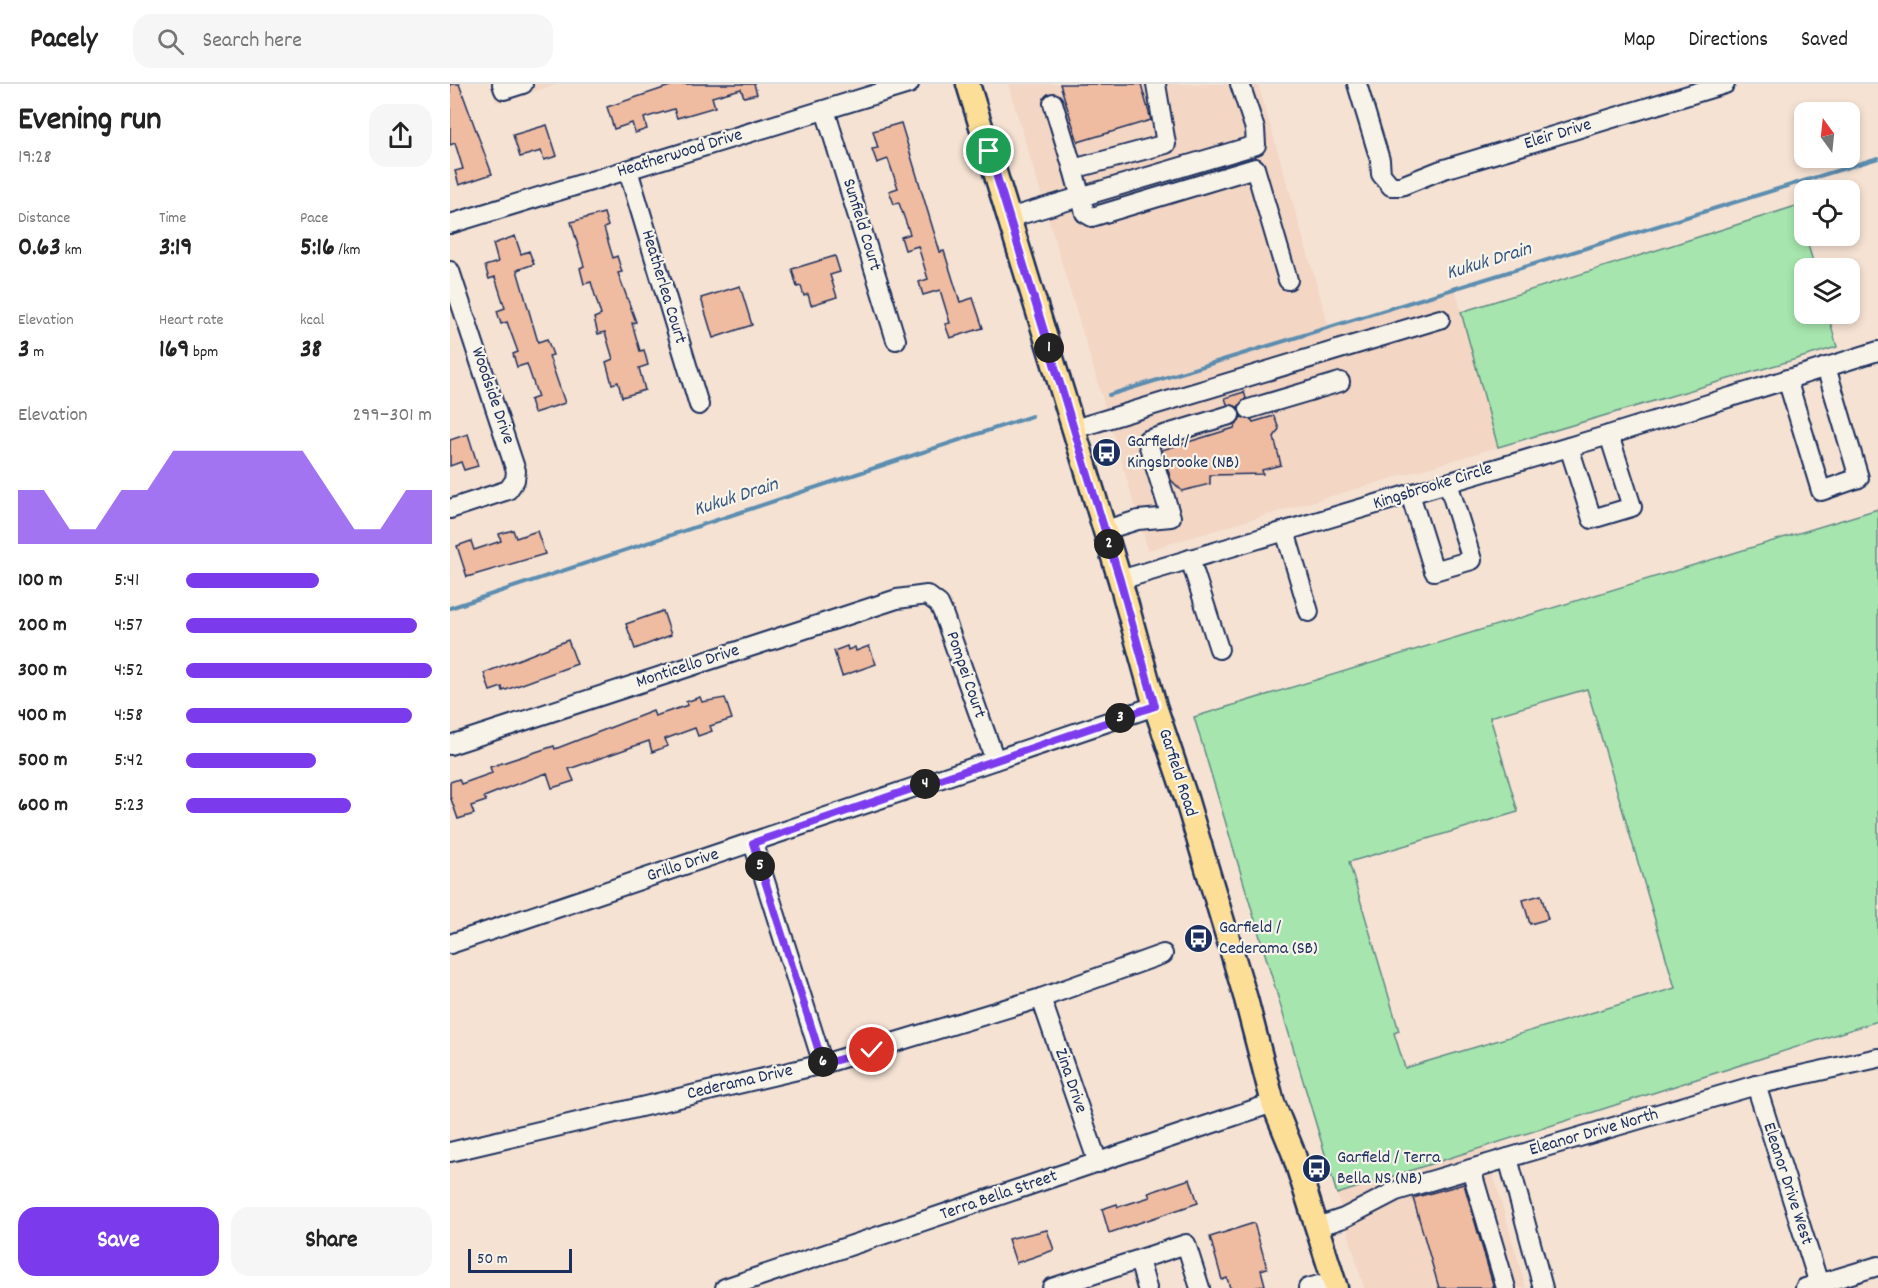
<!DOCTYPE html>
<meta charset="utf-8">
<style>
:root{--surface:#fff;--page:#f6f6f6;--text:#222;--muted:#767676;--line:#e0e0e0;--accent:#7c3aed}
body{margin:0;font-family:Dekko,sans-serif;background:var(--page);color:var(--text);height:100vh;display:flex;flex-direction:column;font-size:22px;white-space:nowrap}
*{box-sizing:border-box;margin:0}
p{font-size:20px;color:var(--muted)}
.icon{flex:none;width:33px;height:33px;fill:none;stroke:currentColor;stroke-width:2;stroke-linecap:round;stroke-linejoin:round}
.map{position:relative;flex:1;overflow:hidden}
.details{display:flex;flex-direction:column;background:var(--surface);width:450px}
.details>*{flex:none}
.needle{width:39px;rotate:345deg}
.tools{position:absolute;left:1344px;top:18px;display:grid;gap:12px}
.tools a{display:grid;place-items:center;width:66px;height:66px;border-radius:12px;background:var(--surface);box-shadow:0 3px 9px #0003;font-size:30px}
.scale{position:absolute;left:18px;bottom:15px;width:104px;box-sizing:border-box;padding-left:6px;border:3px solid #1b2f5e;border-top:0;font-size:16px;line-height:21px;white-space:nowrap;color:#1b2f5e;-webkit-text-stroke:4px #f7f3e8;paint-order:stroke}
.pin{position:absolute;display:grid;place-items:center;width:51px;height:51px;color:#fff;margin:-26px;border:3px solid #fff;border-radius:50%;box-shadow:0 2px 6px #0007}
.km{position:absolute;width:30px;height:30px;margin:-15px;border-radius:50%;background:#222;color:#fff;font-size:16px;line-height:30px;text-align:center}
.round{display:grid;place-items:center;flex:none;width:63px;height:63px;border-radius:18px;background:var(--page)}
.summary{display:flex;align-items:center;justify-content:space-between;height:102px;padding:0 18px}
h1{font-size:33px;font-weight:700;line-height:45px}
.figures{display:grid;grid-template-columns:repeat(3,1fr);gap:9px;height:102px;padding:6px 18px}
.figures div{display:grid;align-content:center}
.figures b{font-size:26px;font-weight:700}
.figures small{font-size:16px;font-weight:400}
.figures p{font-size:16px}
.chart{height:168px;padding:12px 18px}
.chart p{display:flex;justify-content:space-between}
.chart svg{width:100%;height:108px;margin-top:6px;fill:var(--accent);opacity:.7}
.button{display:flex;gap:12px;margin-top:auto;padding:12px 18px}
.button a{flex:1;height:69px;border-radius:18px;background:var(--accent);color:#fff;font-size:24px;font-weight:700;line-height:69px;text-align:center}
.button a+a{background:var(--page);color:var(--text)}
ul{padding:0 18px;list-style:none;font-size:20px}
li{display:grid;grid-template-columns:96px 72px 1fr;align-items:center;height:45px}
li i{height:15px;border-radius:8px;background:var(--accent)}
header{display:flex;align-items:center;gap:36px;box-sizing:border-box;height:84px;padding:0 30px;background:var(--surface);border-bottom:2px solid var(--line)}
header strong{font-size:28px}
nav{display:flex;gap:33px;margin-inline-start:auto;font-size:21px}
.search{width:420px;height:54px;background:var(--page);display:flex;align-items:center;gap:15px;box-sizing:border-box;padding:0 21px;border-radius:18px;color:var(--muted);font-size:22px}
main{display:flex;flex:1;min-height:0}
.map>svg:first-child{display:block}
</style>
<header>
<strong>Pacely</strong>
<div class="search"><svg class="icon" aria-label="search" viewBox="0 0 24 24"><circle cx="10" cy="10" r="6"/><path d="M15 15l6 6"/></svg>Search here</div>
<nav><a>Map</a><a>Directions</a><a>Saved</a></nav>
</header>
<main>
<section class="details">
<div class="summary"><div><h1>Evening run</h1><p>19:28</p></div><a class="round"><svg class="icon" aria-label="share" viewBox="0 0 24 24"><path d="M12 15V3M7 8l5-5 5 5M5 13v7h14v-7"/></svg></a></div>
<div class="figures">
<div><p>Distance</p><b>0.63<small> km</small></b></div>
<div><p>Time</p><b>3:19</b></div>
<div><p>Pace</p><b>5:16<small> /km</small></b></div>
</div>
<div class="figures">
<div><p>Elevation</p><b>3<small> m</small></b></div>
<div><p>Heart rate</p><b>169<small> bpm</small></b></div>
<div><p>kcal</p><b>38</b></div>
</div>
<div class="chart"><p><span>Elevation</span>299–301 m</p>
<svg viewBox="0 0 160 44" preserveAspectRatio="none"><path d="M0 44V22L10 22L20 38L30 38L40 22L50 22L60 6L70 6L80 6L90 6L100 6L110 6L120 22L130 38L140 38L150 22L160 22V44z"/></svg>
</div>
<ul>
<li><b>100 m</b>5:41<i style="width:54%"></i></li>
<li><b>200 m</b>4:57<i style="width:94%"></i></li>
<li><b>300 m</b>4:52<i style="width:100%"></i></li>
<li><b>400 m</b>4:58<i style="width:92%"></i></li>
<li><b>500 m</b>5:42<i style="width:53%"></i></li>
<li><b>600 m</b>5:23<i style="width:67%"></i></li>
</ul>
<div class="button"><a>Save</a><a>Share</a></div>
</section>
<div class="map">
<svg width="1428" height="1204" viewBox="0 0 1428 1204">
<rect width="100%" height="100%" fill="#f5e2d3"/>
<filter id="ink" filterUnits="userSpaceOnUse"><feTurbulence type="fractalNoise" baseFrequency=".0167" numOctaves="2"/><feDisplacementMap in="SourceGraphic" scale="12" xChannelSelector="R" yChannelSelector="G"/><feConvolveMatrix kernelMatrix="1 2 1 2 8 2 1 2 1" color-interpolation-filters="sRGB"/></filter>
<g filter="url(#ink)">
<g fill="#f3d6c4">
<polygon points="40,0 108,0 46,19"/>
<polygon points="558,0 808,0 879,243 1005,204 1048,363 698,466"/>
<polygon points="1035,1062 1076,1204 914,1204 887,1110"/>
</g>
<g fill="#a6e5ad" stroke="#608a86" stroke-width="1.5" fill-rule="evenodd">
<polygon points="1346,122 1365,184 1354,184 1354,230 1378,230 1387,263 1048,363 1011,228"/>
<path d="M1428 425V937L887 1110 744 633ZM1137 605 1225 904 955 984 944 949 949 947 899 778 1068 728 1040 633Z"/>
</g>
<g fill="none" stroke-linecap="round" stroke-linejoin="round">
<g stroke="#5b8db0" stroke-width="4">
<polyline points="659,311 1428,74"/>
<polyline points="0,524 582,332"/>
</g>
</g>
<g fill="#efbba1" stroke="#1b2f5e" stroke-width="1.5">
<polygon points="0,0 9,0 42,90 9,101 5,87 13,85 5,59 0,61"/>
<polygon points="226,0 304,0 307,10 294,13 291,5 262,13 265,23 241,30 227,34 224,25 194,34 197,45 185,49 182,39 164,45 157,23"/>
<polygon points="610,0 691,0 701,36 628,58"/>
<polygon points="451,39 490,168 494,167 510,218 523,214 533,244 500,254 495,240 500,239 490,206 473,211 469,198 478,195 468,162 455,166 451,153 460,150 449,119 444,120 439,107 448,104 438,75 427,79 422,65 428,64 423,47"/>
<polygon points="97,41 107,72 94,76 91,67 70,73 63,51"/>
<polygon points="154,129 158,142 154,144 163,174 167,172 172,188 168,189 186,238 182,239 190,267 194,266 198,281 189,284 195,306 172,313 168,298 162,300 156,278 163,275 155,248 148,250 144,234 151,231 141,198 134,200 130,184 134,182 121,138"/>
<polygon points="65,152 71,170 79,167 84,180 67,186 88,258 97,255 103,271 99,272 115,319 84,329 80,316 88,313 77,280 67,283 63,270 68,268 57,238 51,240 47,227 55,224 45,193 39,195 35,182 48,178 43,160"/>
<polygon points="385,172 390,188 380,191 387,213 361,221 358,210 354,212 351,202 347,203 342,185"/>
<polygon points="290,202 302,241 263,254 251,214"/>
<polygon points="794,308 796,314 788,323 777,320 775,314"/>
<polygon points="824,332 829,345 824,353 831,381 812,386 813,390 760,391 760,400 732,407 721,396 712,366 784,344 791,333 802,336 803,338"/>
<polygon points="18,350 28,382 14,386 11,378 0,382 0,356"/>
<polygon points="63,446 66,454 87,447 95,470 17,493 7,462 21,457 24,466 51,457 49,450"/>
<polygon points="213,527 221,551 185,565 176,540"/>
<polygon points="118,556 127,580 53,607 52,603 40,607 34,589"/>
<polygon points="397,562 398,566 405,563 406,567 419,562 426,580 392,592 384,567"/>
<polygon points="250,613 252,618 275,614 282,635 260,642 262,647 248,652 245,644 215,655 218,662 202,668 199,657 119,685 124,697 102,704 97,689 64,701 34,713 36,717 21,722 24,730 8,735 0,712 0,698 9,695 11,700 42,689 40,683 104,662 105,665 203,627 205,632 238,621 236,618"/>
<polygon points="1091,811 1098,835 1080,840 1073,816"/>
<polygon points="740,1095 748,1119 659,1149 652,1125 667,1120 668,1123 700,1113 698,1109"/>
<polygon points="1014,1100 1044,1204 989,1204 963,1114"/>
<polygon points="804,1139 817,1184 811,1186 815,1201 804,1204 780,1204 777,1194 772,1196 760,1153"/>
<polygon points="597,1146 604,1166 566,1179 558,1155"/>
</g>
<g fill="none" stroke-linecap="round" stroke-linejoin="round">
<defs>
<g id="minor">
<polyline points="52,0 54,6 73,0"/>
<polyline points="907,0 930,76 931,90 941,102 951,102 991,86 1275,0"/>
<polyline points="603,19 623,85 716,60 706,0"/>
<polyline points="375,26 446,256"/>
<polyline points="623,85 635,129 642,133 805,84 838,196"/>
<polyline points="178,86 249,321"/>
<polyline points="559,134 806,61 805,45 790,0"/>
<polyline points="0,140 459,0"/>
<polyline points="0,187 66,387 65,396 58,406 0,425"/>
<polyline points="1337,295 1371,407 1409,394 1376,283"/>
<polyline points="799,325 890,298"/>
<polyline points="624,345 990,235"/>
<polyline points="1119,363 1142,435 1182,423 1159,351"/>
<polyline points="960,410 984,487 1022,476 998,399"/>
<polyline points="655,446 688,436 721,433 697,356 780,331"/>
<polyline points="835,447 859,528"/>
<polyline points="740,475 769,565"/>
<polyline points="670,496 1159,351 1428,267"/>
<polyline points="0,661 447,515 477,511 489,520 493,529 545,676"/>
<polyline points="303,759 373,980"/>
<polyline points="0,860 705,622"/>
<polyline points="591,914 648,1079"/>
<polyline points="1306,1001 1369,1200"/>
<polyline points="0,1068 373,980 591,914 713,870"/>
<polyline points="1058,1074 1093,1204"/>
<polyline points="1021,1085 1056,1204"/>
<polyline points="867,1143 894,1134 946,1107 1306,1001 1428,974"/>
<polyline points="689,1176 697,1204"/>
<polyline points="275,1204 823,1019"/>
<polyline points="602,1204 736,1160 750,1204"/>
<polyline points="858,1204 884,1197"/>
<polyline points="1355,1204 1428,1182"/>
</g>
<polyline id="major" points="518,0 670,496 705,622 736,714 796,915 823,1019 843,1068 886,1204"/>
</defs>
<use href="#minor" stroke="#1b2f5e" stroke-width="22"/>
<use href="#major" stroke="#1b2f5e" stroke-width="27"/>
<use href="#minor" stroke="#f7f3e8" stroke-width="18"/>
<use href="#major" stroke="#fdde96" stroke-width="22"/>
</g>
</g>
<g fill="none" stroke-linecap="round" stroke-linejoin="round" filter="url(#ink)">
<defs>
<polyline id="route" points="422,966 373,980 303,759 705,622 670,496 539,67"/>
</defs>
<use href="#route" stroke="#fff" stroke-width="12"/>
<use href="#route" stroke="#7c3aed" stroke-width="8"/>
</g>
<defs>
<symbol id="bus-disc" viewBox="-11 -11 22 22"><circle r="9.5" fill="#1b2f5e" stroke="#f7f3e8"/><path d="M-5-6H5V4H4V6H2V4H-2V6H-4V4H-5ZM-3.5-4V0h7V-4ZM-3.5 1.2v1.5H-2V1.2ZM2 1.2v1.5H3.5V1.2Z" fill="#fff"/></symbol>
</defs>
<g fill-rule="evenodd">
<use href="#bus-disc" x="640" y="352" width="33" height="33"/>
<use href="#bus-disc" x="732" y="838" width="33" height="33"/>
<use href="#bus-disc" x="850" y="1068" width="33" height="33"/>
</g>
<g text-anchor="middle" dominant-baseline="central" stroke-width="4.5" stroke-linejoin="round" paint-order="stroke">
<g font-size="18" fill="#1b2f5e" stroke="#f7f3e8">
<text transform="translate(1108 51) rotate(-17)">Eleir Drive</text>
<text transform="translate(230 70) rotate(-17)">Heatherwood Drive</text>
<text transform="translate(411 141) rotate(73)">Sunfield Court</text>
<text transform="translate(213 203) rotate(73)">Heatherlea Court</text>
<text transform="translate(42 312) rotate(71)">Woodside Drive</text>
<text transform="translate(983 403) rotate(-17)">Kingsbrooke Circle</text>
<text transform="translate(238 583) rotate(-18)">Monticello Drive</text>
<text transform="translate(515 591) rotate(71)">Pompei Court</text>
<text transform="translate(727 689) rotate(72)">Garfield Road</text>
<text transform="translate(233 782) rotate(-18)">Grillo Drive</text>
<text transform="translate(620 997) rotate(71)">Zina Drive</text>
<text transform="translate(290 999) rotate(-13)">Cederama Drive</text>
<text transform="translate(1144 1049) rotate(-16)">Eleanor Drive North</text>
<text transform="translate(1337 1100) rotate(72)">Eleanor Drive West</text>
<text transform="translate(549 1112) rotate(-19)">Terra Bella Street</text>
</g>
<g font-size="18" fill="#1b2f5e" stroke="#f7f3e8" text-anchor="start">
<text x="677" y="358">Garfield /<tspan x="677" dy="21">Kingsbrooke (NB)</tspan></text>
<text x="769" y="844">Garfield /<tspan x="769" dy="21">Cederama (SB)</tspan></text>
<text x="887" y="1074">Garfield / Terra<tspan x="887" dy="21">Bella NS (NB)</tspan></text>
</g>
<g font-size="20" font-style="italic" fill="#365680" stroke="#f7f3e8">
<text transform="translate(1039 178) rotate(-17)">Kukuk Drain</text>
<text transform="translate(286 414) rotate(-18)">Kukuk Drain</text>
</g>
</g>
</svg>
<div class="tools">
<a><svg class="needle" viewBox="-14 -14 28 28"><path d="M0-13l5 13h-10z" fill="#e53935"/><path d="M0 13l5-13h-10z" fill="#767676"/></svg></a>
<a><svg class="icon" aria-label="locate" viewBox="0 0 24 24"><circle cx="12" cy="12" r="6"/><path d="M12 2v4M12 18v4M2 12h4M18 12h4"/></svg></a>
<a><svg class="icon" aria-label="layers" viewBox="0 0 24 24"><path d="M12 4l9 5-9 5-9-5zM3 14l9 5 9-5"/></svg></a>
</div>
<div class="scale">50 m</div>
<div class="pin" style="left:539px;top:67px;background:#1e9e55"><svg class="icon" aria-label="arrive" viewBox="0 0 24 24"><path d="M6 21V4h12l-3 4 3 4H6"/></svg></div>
<div class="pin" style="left:422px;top:966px;background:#d93025"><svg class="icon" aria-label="check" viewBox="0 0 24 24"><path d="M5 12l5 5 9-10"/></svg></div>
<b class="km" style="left:599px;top:264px">1</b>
<b class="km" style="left:659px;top:460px">2</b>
<b class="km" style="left:670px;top:634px">3</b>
<b class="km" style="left:475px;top:700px">4</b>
<b class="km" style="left:310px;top:782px">5</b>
<b class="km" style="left:373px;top:978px">6</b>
</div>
</main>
